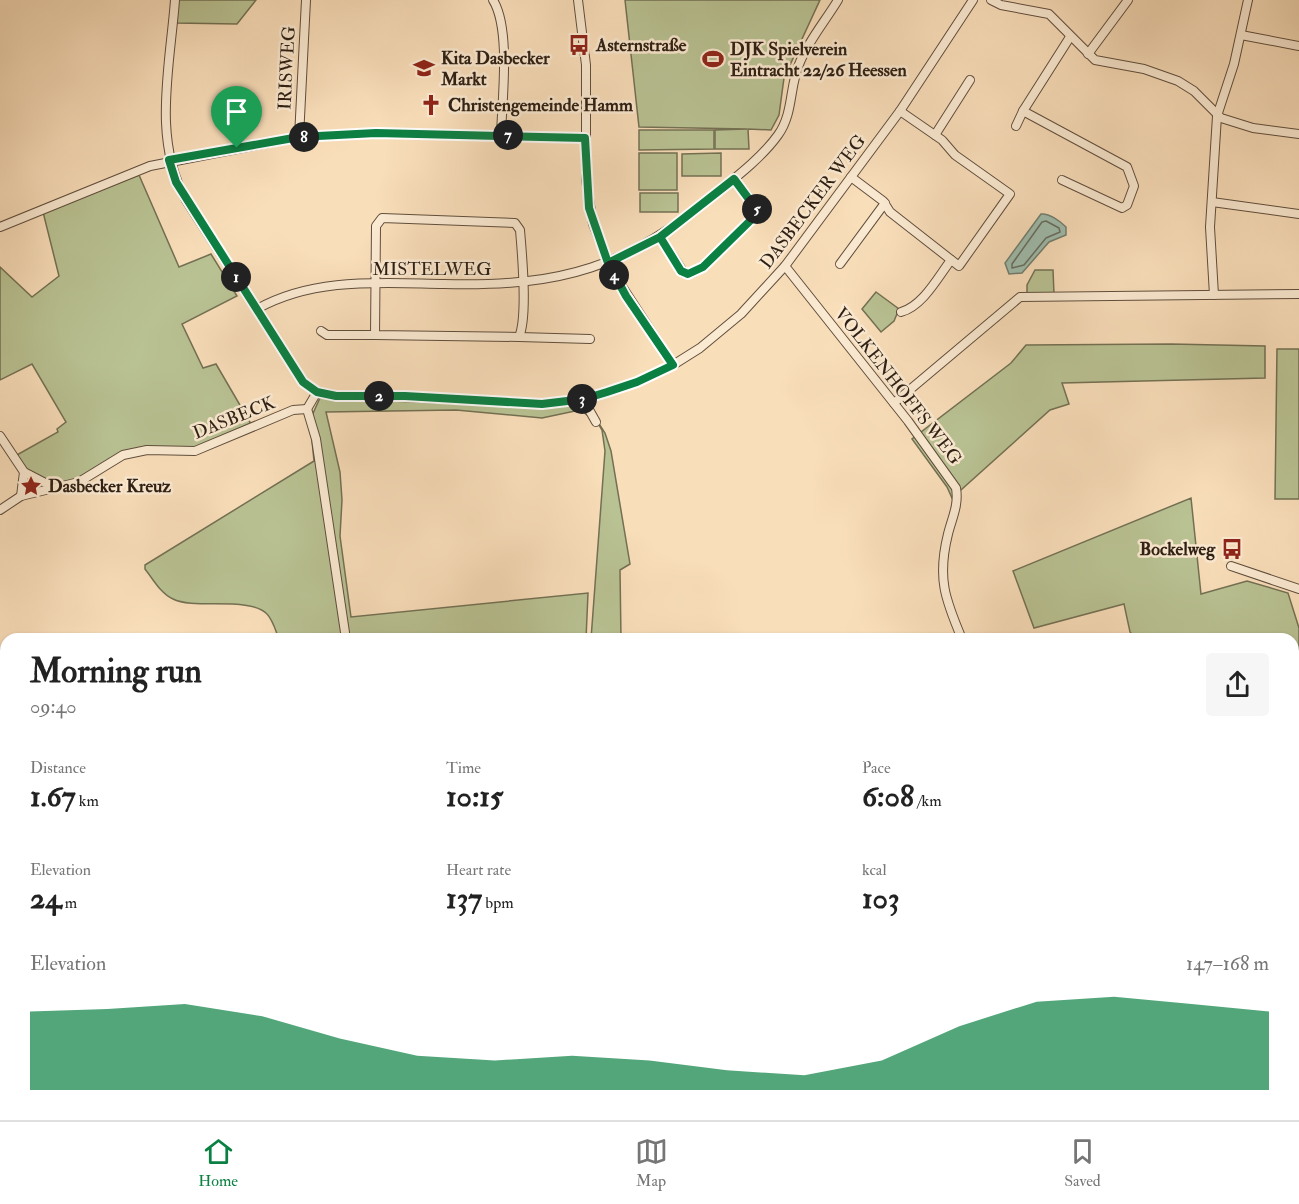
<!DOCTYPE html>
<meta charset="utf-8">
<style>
:root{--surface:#fff;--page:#f6f6f6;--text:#222;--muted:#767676;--line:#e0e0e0;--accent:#0b8043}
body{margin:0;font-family:"IM FELL Double Pica",serif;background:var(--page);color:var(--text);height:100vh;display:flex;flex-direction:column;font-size:22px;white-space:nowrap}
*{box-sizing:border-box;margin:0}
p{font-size:20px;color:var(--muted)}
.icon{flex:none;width:33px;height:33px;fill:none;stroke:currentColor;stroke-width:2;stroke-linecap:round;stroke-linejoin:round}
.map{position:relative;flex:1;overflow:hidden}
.details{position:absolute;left:0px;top:633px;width:1299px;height:488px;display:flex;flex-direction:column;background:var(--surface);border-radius:18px 18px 0 0;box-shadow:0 2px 4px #0004}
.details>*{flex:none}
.pin{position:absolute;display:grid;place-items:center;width:51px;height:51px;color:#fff;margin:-62px -26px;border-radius:50% 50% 50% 0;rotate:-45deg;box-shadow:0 0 6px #0007}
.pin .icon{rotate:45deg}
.km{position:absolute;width:30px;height:30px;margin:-15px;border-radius:50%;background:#222;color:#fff;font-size:16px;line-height:30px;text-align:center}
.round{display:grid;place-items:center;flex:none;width:63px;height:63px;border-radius:6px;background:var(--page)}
.head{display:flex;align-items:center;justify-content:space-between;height:102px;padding:0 30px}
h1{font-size:33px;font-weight:700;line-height:45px}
.stats{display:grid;grid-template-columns:repeat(3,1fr);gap:9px;height:102px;padding:6px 30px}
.stats div{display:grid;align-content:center}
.stats b{font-size:30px;font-weight:700}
.stats small{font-size:16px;font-weight:400}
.stats p{font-size:16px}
.chart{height:168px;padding:12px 30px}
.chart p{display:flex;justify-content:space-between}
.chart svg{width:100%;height:108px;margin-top:6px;fill:var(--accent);opacity:.7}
.dock{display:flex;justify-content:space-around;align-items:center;height:84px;border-top:2px solid var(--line);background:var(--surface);font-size:16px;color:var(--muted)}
.dock a{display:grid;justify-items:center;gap:3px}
.dock .current{color:var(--accent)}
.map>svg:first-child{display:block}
</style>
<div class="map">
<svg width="1299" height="1120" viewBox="0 0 1299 1120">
<rect width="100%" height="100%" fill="#f9deba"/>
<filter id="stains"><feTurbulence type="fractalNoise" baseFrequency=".00333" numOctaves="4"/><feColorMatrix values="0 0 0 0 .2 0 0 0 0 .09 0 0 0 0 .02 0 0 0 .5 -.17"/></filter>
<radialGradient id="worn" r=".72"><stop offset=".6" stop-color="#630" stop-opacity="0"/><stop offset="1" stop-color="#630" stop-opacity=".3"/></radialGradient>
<g fill="#b9c293" stroke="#737053" stroke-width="1.5">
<polygon points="178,0 256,0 237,24 176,23"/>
<polygon points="625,0 820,0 784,78 779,115 771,130 748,129 749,149 715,149 715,130 747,129 639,127"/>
<polygon points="639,130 714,130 714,149 639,150"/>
<rect x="639" y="153" width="38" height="37"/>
<polygon points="721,153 721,176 682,176 682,154"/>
<polygon points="139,175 179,267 211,254 237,296 182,324 203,368 216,364 251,424 206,445 189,449 147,447 106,461 72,482 61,483 49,481 28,471 15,456 58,432 57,429 66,422 32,364 0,380 0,267 32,297 59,276 43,212"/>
<rect x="640" y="193" width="38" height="19"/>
<polygon points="1035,270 1053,270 1054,294 1027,294 1027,285"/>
<polygon points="876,292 899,309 894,321 881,332 862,309"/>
<polygon points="1171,344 1265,346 1265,378 1062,383 1069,404 1050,410 952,498 947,487 912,439 1011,363 1026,345"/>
<polygon points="1277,349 1299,349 1299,499 1275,499"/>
<path d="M320 398 537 407 580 402 592 419 583 412 575 411 542 418 456 410 326 412 340 472 342 500 340 536 351 617 588 593 586 639H279C276 632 273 620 267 614 250 596 194 610 173 599 161 594 153 579 145 569V565L314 461 310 420Z"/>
<polygon points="589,408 605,433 611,451 630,564 620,570 621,639 591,639 605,451 602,430"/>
<polygon points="1191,498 1201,594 1247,581 1288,593 1299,628 1299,722 1293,718 1293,639 1136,639 1130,632 1124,604 1034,628 1013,571"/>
<polygon points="6,919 6,1114 309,1114 310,1120 0,1120 0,925"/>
<polygon points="1299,934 1299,995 1293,998 1293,936"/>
<polygon points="516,1114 725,1114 728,1120 516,1120"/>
<polygon points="1048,1115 1050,1120 733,1120 731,1115"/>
</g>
<path fill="#9ebcad" stroke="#717d6f" stroke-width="1.5" d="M1041 214C1049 213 1060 221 1066 227V235L1049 242 1022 273 1009 274 1005 263Z"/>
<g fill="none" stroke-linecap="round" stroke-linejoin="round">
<polygon stroke="#666d60" stroke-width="1.5" points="1046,221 1059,228 1060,232 1046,238 1024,265 1012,268 1012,264 1042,222"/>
<defs>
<g id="minor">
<path d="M175 0C170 67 152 139 186 200L303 382 317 392 336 396H405L542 404 583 399 607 392 637 382 673 365 700 348 741 314 785 266 900 111 973 0"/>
<path d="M493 0C511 29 502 100 501 135"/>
<polyline points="578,0 586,65 586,180 593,224 612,271 673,365"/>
<polyline points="991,0 1001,5 1049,14 1095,60 1144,69 1178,81 1194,91 1221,118 1253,128 1299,134"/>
<polyline points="1241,35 1299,46"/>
<polyline points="1088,54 1128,0"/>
<polyline points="1016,126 1023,111"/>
<polyline points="935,135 970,80"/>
<polyline points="299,137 306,0"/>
<polyline points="851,177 883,201 890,212 959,266 1010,194 955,155 942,140 900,111"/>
<polyline points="1062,180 1122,208 1127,205 1134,186 1127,167 1023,111 1070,37"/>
<polyline points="1212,202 1299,214"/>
<path d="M382 218 515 223 520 230C522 254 528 316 519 337L375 335 376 226Z"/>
<polyline points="0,227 150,166 299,137 376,133 585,138"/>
<polyline points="660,237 684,273 692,273 703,267 757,213 754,204 734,179"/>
<polyline points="840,264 885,203"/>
<path d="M785 266 908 421 956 488C959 505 952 518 948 534 937 578 945 599 962 639"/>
<polyline points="1214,295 1210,227 1217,116 1234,64 1248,0"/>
<path d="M257 309C314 277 380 283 444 284 562 287 627 268 719 191 739 175 763 156 778 135 794 113 789 85 800 62 809 40 826 20 838 0"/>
<path d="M901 312C923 306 938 277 951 260"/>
<polyline points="321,331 327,335 375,335"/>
<polyline points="519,337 590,339"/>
<polyline points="583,399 596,422"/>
<polyline points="894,403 1020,297 1299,294"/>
<polyline points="307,409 316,439 346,639"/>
<polyline points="307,409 317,392"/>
<polyline points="0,436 24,472 21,496"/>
<polyline points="24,472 53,487"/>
<polyline points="0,510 21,496 79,482 123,455 147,450 195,451 293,410 307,409"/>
<polyline points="1231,566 1299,589"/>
<polyline points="1293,1105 1299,1116"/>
</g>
</defs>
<use href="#minor" stroke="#604e3d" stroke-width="10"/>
<use href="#minor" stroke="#fbead2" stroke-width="8"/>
</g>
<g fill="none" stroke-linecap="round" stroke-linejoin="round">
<defs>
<polyline id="route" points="237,148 169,160 176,182 303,382 317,392 336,396 405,396 542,404 584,399 607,392 637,382 673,365 626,296 608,263 660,237 734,179 757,210 754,217 703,267 688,274 681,271 660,237 608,263 589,208 585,138 376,133 299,137 237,148"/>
</defs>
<use href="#route" stroke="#fff" stroke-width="12"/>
<use href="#route" stroke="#0b8043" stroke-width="8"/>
</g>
<defs>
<symbol id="bus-bare" viewBox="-9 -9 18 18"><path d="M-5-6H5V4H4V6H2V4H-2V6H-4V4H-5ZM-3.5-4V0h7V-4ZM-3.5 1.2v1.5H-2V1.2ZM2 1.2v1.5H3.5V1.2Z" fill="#8f2418" stroke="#fbead2" stroke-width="2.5" paint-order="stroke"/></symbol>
<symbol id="stadium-bare" viewBox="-9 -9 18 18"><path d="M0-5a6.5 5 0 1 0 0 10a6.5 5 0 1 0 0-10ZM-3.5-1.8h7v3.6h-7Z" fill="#8f2418" stroke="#fbead2" stroke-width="2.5" paint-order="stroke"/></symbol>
<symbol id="school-bare" viewBox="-9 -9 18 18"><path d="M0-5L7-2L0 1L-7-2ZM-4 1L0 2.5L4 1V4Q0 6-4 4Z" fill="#8f2418" stroke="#fbead2" stroke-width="2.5" paint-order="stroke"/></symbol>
<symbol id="church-bare" viewBox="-9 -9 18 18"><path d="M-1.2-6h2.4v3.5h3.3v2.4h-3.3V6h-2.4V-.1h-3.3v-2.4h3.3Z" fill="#8f2418" stroke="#fbead2" stroke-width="2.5" paint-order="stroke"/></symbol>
<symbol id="sight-bare" viewBox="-9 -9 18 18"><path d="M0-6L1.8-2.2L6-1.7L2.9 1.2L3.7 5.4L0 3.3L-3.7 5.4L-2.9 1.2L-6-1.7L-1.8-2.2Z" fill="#8f2418" stroke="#fbead2" stroke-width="2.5" paint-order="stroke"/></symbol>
</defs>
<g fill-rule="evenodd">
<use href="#bus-bare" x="564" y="30" width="30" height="30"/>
<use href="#stadium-bare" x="698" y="44" width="30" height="30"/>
<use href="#school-bare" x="409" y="53" width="30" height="30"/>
<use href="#church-bare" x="416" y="90" width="30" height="30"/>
<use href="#sight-bare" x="16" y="471" width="30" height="30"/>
<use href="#bus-bare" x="1217" y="534" width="30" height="30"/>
</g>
<g text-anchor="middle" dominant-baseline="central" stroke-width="5" stroke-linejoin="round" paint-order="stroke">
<g font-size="18" font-weight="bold" fill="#2d1e13" stroke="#fbead2" text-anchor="start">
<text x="596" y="45">Asternstraße</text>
<text x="730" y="49">DJK Spielverein<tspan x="730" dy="21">Eintracht 22/26 Heessen</tspan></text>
<text x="441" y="58">Kita Dasbecker<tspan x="441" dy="21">Markt</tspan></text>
<text x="448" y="105">Christengemeinde Hamm</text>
<text x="48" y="486">Dasbecker Kreuz</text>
<text x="1215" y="549" text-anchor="end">Bockelweg</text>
</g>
<g font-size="18" fill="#2d1e13" stroke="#fbead2">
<text transform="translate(287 68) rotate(-87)">IRISWEG</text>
<text transform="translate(813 202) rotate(-53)">DASBECKER WEG</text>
<text x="432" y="269">MISTELWEG</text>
<text transform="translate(898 386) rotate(52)">VOLKENHOFFS WEG</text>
<text transform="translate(234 418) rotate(-22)">DASBECK</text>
</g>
</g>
<rect width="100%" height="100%" filter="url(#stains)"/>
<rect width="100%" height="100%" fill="url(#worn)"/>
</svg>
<div class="pin" style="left:237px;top:148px;background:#1e9e55"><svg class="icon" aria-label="arrive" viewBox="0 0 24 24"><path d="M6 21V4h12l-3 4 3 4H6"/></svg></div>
<b class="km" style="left:236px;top:277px">1</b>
<b class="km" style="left:379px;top:396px">2</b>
<b class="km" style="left:582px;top:399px">3</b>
<b class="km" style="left:614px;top:275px">4</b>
<b class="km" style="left:757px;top:209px">5</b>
<b class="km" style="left:508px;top:135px">7</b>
<b class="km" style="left:304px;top:137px">8</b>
<section class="details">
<div class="head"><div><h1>Morning run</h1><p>09:40</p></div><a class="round"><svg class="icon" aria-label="share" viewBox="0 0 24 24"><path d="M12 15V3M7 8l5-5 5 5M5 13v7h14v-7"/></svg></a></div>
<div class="stats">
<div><p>Distance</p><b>1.67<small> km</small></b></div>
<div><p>Time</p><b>10:15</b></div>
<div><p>Pace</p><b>6:08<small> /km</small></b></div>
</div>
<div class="stats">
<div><p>Elevation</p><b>24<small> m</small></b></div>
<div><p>Heart rate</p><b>137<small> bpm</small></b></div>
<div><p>kcal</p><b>103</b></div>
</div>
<div class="chart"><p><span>Elevation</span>147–168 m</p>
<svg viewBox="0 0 160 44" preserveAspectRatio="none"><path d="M0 44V12L10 11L20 9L30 14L40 23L50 30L60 32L70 30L80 32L90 36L100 38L110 32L120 18L130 8L140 6L150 9L160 12V44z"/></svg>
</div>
</section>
</div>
<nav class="dock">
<a class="current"><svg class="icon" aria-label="home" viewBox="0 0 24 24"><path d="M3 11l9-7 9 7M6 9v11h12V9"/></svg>Home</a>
<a><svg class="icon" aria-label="map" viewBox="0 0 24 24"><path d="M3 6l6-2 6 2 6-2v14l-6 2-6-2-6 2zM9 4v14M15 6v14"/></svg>Map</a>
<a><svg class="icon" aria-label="saved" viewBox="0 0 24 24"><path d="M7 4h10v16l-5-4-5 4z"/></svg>Saved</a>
</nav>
